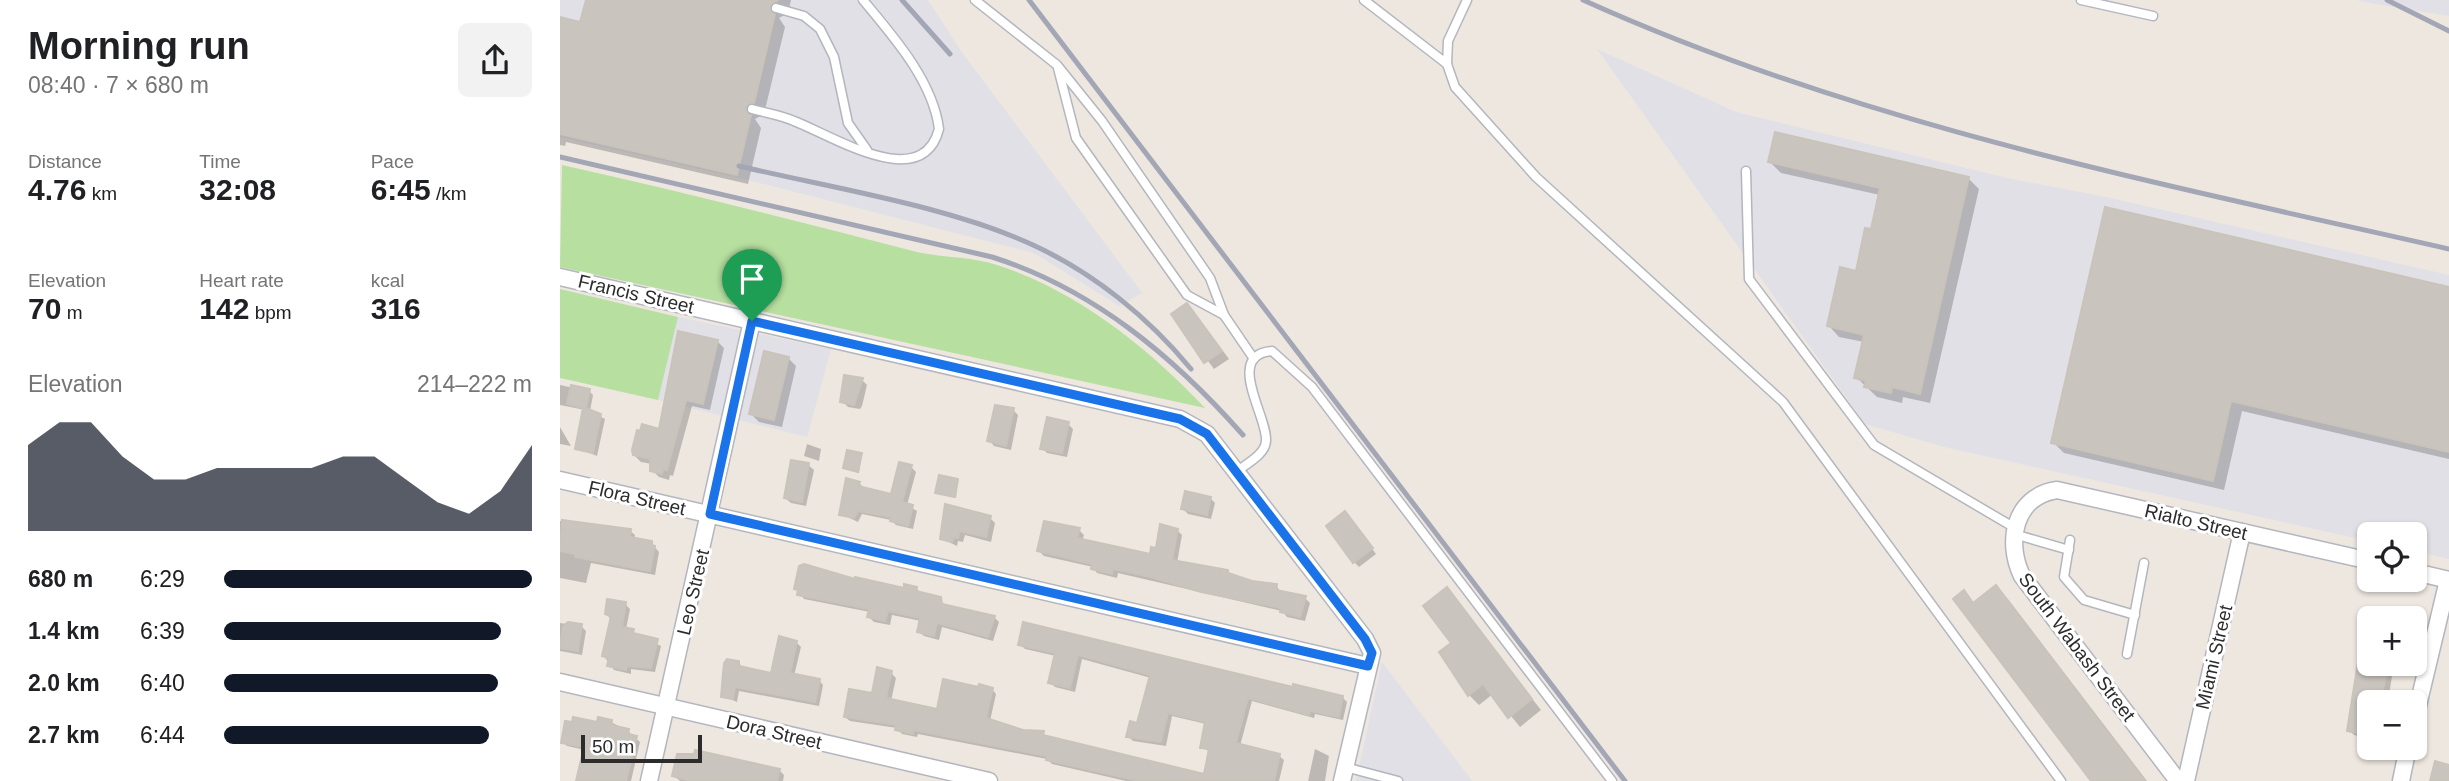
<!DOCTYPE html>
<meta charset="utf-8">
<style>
:root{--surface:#fff;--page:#f2f2f2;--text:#202124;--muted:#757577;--accent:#111827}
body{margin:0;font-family:Arial,sans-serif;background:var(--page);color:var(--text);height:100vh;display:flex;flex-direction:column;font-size:26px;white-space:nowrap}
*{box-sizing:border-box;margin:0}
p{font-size:23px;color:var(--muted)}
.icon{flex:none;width:38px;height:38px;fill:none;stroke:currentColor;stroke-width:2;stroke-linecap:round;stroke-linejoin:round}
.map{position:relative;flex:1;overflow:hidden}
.details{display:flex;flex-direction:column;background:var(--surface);width:560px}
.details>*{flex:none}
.buttons{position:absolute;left:1797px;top:522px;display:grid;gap:14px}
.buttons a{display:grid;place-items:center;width:70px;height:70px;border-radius:10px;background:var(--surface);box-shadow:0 2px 5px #0004;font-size:35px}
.scale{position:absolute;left:21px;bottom:18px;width:121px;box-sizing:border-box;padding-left:7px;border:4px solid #2c2c2c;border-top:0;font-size:19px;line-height:24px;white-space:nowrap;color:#2c2c2c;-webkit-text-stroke:5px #fff;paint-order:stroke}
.pin{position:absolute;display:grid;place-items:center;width:60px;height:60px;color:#fff;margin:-72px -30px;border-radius:50% 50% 50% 0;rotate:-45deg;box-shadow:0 0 7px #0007}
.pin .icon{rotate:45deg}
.round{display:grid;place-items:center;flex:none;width:74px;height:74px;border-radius:10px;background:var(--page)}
.overview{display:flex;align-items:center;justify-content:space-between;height:119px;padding:0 28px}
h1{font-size:38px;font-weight:600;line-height:52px}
.stats{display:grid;grid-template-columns:repeat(3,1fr);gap:10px;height:119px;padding:7px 28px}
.stats div{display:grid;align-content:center}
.stats b{font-size:30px;font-weight:600}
.stats small{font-size:19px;font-weight:400}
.stats p{font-size:19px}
.chart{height:196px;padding:14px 28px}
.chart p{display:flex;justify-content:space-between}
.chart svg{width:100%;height:126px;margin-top:7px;fill:var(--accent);opacity:.7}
ul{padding:0 28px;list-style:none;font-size:23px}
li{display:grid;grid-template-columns:112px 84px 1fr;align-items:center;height:52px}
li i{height:18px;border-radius:9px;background:var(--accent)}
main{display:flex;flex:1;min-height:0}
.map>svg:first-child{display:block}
</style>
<main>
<section class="details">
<div class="overview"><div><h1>Morning run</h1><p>08:40 · 7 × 680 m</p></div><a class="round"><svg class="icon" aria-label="share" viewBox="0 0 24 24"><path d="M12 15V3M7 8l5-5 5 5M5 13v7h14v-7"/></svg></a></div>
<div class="stats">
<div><p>Distance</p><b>4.76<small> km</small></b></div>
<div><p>Time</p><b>32:08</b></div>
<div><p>Pace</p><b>6:45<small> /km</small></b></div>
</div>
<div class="stats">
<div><p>Elevation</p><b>70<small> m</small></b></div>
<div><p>Heart rate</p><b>142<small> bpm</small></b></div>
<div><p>kcal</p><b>316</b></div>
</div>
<div class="chart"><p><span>Elevation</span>214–222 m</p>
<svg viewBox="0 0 160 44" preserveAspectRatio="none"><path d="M0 44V14L10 6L20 6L30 18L40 26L50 26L60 22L70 22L80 22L90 22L100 18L110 18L120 26L130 34L140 38L150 30L160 14V44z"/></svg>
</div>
<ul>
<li><b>680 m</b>6:29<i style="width:100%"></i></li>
<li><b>1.4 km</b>6:39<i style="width:90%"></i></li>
<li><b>2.0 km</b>6:40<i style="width:89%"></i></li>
<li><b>2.7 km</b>6:44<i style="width:86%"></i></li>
</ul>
</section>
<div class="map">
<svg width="1889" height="781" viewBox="0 0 1889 781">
<rect width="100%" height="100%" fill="#ede7e0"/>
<g fill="#e1e0e6">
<polygon points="0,0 368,0 401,51 582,293 559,306 474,253 192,181 0,137"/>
<polygon points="1796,0 1889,0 1889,16 1810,3"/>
<polygon points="1037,49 1176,112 1447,178 1546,197 1889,275 1889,559 1855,551 1855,534 1810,534 1809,541 1384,447 1305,424"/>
<polygon points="118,317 271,349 247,437 98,400"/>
<polygon points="822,662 912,781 796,781"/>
</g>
<g fill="#b7e0a0">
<path d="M2 165C120 191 236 221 353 251 380 258 410 256 437 265 516 290 589 348 645 408L0 267Z"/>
<polygon points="0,289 118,317 98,400 0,378"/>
</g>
<g fill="#0003">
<polygon points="28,0 231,0 228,13 219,18 225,27 204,114 195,119 201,128 188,184 6,142 5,146 0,145 0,19 22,24"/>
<polygon points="1210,162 1408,178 1419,189 1370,403 1343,397 1342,403 1317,397 1296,377 1304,342 1279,337 1269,326 1297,273 1313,231 1320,195 1221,173"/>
<polygon points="1889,289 1889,459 1682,411 1664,490 1504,453 1493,442"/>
<polygon points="629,306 669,359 654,369 613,315"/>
<polygon points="158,342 164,348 150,410 132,406 113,476 110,475 109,480 99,477 92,470 92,464 81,462 74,455 101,431"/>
<polygon points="228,358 236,366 222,427 199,422 191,414"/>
<polygon points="302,380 307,385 302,406 300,409 288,407 282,401"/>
<polygon points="0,385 29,391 33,395 30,411 45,419 37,456 17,448 25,410 0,405"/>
<polygon points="453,410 458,415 451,450 434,446 429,440"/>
<polygon points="508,424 513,429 507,457 487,453 482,448"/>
<polygon points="0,427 11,446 0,444"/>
<polygon points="247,444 261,449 259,461 244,456"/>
<polygon points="301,455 299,473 285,468"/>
<polygon points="248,465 254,470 246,506 231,503 225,498"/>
<polygon points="351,467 356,472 347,505 357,511 353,529 336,525 331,520 302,514 298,522 281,514 299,483 304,488 332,496"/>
<polygon points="397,481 396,498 377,492"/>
<polygon points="650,498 655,503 651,519 628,514 623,509"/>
<polygon points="430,518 435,523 431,542 405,535 403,542 398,541 397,546 382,539"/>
<polygon points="790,519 816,554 799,567 794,562"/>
<polygon points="0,521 70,531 75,535 74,539 91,543 99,552 95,575 31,563 26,583 0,578"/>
<polygon points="519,530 524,535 522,541 591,556 617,530 622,535 617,563 668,572 692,582 716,585 721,593 745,598 750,603 745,621 727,617 722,611 558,573 557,578 537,573 533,567 484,556 479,551"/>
<polygon points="297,581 345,590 356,588 361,593 380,599 386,607 434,617 439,622 433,641 382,627 379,640 364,636 359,631 361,621 332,615 330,625 314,622 309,617 310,612 244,599 236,588"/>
<polygon points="1436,588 1447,598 1587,781 1534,781 1404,593 1415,604"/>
<polygon points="887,590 981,710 960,727 933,694 919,705 909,695 893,643"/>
<polygon points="65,604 70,609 66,629 101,646 95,672 71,669 71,674 54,670 44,656 52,620 46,614"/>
<polygon points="0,623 21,626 26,631 22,655 0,651"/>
<polygon points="236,642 241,647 234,676 259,680 263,685 259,706 179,691 177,702 163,696 179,663 183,668 213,675"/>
<polygon points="460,644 782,697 787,702 783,720 755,714 754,718 692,701 680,746 719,756 724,760 719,781 566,781 492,764 487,759 358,734 357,737 342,734 337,728 290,721 285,717 313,695 331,673 336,678 331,701 379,711 420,689 432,689 436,694 430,721 645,776 650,752 642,747 646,724 612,716 606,746 573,741 568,736 579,725 591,678 522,659 515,692 495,687 490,682 496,656 465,649"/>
<polygon points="1827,671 1832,676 1828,702 1810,702 1810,739 1794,735 1789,730"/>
<polygon points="51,722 68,731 80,742 71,781 18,781 25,750 7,746 3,742 38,724"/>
<polygon points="755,749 769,756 765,781 748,781"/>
<polygon points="219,770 224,775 223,781 120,781 114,776"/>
</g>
<g fill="#c9c5be" stroke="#c9c3b9" stroke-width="2">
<polygon points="26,0 218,0 210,7 215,14 194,103 186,108 191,115 177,175 0,134 0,17 20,22"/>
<polygon points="1215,132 1409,177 1360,394 1332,387 1331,393 1304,387 1306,381 1294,378 1304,335 1267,326 1280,267 1296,271 1305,228 1311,229 1320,188 1208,162"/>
<polygon points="1545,207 1889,287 1889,452 1671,401 1653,481 1491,443"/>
<polygon points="627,303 662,351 644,363 611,314"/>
<polygon points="118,331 158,340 143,404 126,400 107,470 103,469 102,474 90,471 90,459 73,455 72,450 77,430 80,431 82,424 99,429"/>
<polygon points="204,351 229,357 214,420 189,414"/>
<polygon points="284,375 303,378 294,405 280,402"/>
<polygon points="11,385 30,389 26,408 41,414 33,453 15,449 23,408 7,404"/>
<polygon points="435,405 454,408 446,446 427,441"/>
<polygon points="487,417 509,422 502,453 480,449"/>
<polygon points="287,450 302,453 298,472 283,468"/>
<polygon points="231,460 249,463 242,502 224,498"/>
<polygon points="339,462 352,465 342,502 353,505 348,526 330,521 331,517 298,511 294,518 279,515 286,478 300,482 298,486 331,494"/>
<polygon points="379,475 398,479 395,497 375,493"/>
<polygon points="625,491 651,497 647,515 621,509"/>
<polygon points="385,504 431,516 426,537 400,531 398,538 394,537 392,542 380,539"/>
<polygon points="785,511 813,548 793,563 766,526"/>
<polygon points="2,520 71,529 70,537 92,541 92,545 95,546 90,571 15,557 15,554 0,551"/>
<polygon points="484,521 520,528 517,538 590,554 591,547 596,548 600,524 618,529 612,560 668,570 668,573 692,581 717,584 716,590 746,596 740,617 720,612 721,608 641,592 591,577 553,569 552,574 531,569 532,564 477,551"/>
<polygon points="244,564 295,579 295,577 344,588 344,584 357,587 356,591 381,597 382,604 435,616 428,637 377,623 374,636 357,632 360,618 328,611 325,621 307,617 309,609 237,595 238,590 234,589 239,566"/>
<polygon points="1436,585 1585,781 1531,781 1393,599 1404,590 1413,603"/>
<polygon points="887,587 972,699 948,718 923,684 908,696 879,652 891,643 863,606"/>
<polygon points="47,599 66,602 62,627 74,629 73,633 98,639 91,668 67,666 66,670 47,666 49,658 42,656 51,616 45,614"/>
<polygon points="8,622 22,624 18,651 0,648 3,626"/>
<polygon points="463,622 733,687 733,684 783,696 779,717 750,711 749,715 688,698 676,743 720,754 714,781 579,781 486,760 487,756 353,730 353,734 335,730 336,725 284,717 289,689 312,693 317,667 332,671 326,698 377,709 383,679 418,687 419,684 433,688 426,718 463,730 484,731 483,735 644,774 649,749 640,748 645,722 608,713 601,742 566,737 570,721 577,723 590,675 518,655 510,688 488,683 495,653 458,645"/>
<polygon points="219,636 237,641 230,673 260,679 255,702 175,687 173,699 161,697 164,663 167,659 179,661 179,666 211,673"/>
<polygon points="1798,662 1828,669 1820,702 1810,702 1810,736 1787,731"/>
<polygon points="13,717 37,722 38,717 52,720 51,725 69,729 68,734 77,736 66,781 16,781 24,747 1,743 5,721 12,722"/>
<polygon points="135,750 220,769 217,781 132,781 112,776 117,754 134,754"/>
<polygon points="1875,761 1889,765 1889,781 1870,781"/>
</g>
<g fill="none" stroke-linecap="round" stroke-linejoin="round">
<defs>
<g id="lane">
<polyline points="415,0 497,65 542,121 650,278 664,315"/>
<polyline points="804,0 887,64"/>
<polyline points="907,0 888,41 887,64 895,87 976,177 1223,402 1501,781"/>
<polyline points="1521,0 1593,16"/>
<polyline points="216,8 244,16 260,29 274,57 288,123 307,150"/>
<polyline points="498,68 516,138 627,295 664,315 694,359"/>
<path d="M192 109C206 113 221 115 234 121 273 136 362 194 379 129 373 81 333 36 303 0"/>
<polyline points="1186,171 1189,279 1314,445 1455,528"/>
<path d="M676 472C686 464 705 455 706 441 708 417 664 355 712 351L752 387 1052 781"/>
<polyline points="1454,534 1509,550"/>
<polyline points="1510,540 1504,577 1524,600 1575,615"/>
<polyline points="1567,654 1584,563"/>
<polyline points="785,767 838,781"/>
</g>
<g id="street">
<polyline points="0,277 620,419 647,434 805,639 812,653 782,781"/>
<polyline points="0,480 808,666"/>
<polyline points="1855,572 1889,580"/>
<polyline points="0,682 429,781"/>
<polyline points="1855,718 1888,580"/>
<polyline points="89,781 192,321"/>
<path d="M1618 781 1462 576C1445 541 1455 496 1497 490L1810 561"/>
<polyline points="1626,781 1682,532"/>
<polyline points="1841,781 1848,747"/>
</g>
</defs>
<use href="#lane" stroke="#b3b6bf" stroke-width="11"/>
<use href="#street" stroke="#b3b6bf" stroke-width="19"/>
<use href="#lane" stroke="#fff" stroke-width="8"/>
<use href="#street" stroke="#fff" stroke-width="16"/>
<g stroke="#a3a6b5" stroke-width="5">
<polyline points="342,0 390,54"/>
<polyline points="469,0 1065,781"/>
<path d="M1023 0C1297 124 1598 183 1889 249"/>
<polyline points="1827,0 1889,31"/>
<path d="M0 157 432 257C533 289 613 356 683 435"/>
<path d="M179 166C271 188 389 206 473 245 534 273 589 318 631 369"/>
</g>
</g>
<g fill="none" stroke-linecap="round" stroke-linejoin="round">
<defs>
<polygon id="route" points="192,321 620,419 647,434 805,639 812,653 808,666 150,514"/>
</defs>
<use href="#route" stroke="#fff" stroke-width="14"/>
<use href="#route" stroke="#1a73e8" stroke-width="9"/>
</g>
<g text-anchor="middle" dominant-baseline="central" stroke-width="6" stroke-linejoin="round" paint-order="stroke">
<g font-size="19" fill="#2c2c2c" stroke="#fff">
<text transform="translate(76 294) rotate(13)">Francis Street</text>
<text transform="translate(77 498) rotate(13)">Flora Street</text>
<text transform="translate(1636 522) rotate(13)">Rialto Street</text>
<text transform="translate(133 592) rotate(-77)">Leo Street</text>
<text transform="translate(1517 647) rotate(53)">South Wabash Street</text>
<text transform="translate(1654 657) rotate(-77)">Miami Street</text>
<text transform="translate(214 732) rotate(13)">Dora Street</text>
</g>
</g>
</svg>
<div class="buttons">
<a><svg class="icon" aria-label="locate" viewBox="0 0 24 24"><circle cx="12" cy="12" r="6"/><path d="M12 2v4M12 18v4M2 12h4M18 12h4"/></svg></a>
<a>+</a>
<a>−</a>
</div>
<div class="scale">50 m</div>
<div class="pin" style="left:192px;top:321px;background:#1e9e55"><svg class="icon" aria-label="arrive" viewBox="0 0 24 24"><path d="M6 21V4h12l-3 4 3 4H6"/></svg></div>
</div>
</main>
